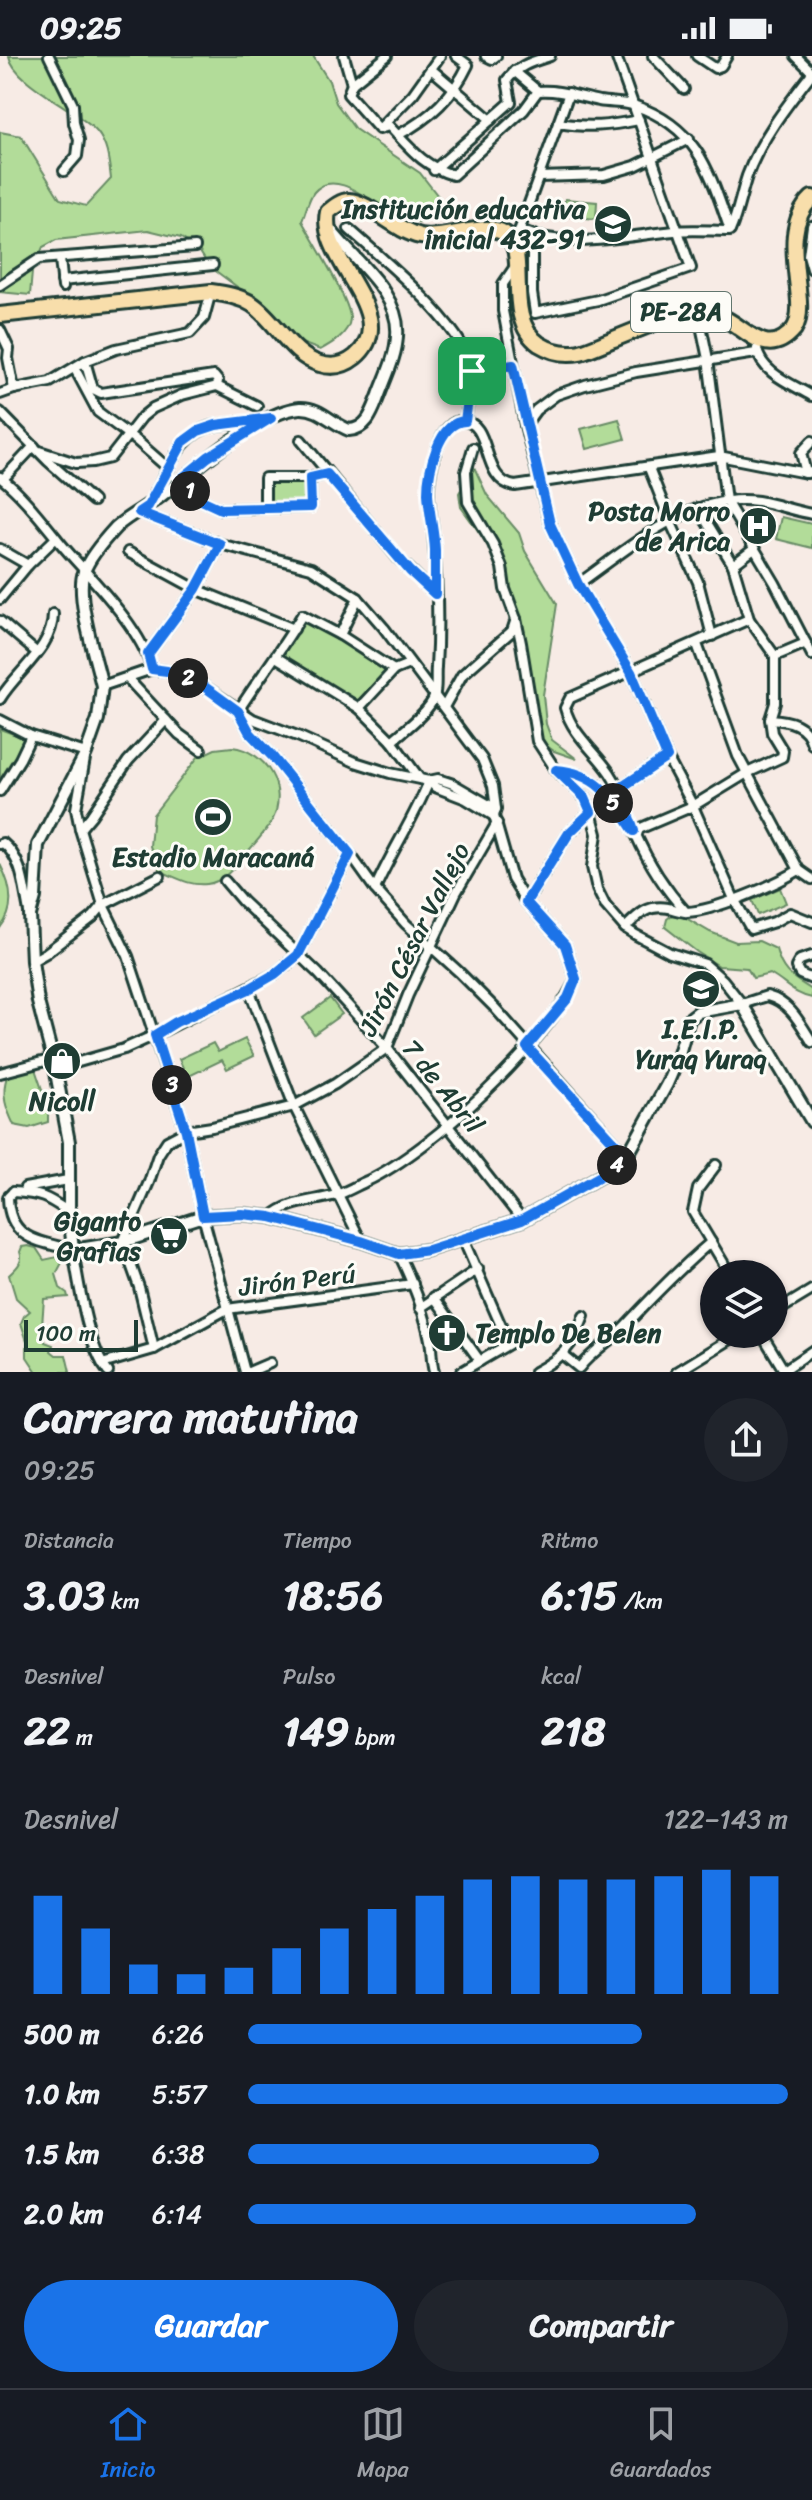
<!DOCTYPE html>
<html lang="es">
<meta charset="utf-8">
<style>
:root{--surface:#171b24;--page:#20242c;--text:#f1f3f6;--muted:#9ea1a6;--line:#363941;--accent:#1a73e8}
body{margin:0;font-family:Sriracha,sans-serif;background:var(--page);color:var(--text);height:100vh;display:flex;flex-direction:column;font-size:30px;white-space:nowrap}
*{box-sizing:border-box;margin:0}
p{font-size:26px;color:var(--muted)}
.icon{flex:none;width:44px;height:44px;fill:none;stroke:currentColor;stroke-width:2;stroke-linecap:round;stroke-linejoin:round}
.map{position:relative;height:1316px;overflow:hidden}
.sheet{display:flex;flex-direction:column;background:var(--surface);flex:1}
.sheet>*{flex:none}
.fabs{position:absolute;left:700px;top:1204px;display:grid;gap:16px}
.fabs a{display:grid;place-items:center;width:88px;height:88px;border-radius:50%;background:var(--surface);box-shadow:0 2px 6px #0004;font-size:40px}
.scale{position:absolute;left:24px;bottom:20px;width:114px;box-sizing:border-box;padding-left:8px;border:4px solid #1f3d34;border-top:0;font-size:22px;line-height:28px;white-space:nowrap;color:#1f3d34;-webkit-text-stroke:6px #fdfcf7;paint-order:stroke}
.pin{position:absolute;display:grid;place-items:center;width:68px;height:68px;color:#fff;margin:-34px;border-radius:16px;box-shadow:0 4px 12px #0006}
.km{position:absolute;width:40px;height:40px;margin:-20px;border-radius:50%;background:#222;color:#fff;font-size:22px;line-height:40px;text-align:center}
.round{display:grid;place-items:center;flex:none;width:84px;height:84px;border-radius:42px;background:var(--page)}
.summary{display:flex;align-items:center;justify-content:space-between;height:136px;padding:0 24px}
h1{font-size:44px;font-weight:700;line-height:60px}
.figures{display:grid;grid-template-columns:repeat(3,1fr);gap:12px;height:136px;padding:8px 24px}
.figures div{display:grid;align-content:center}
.figures b{font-size:40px;font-weight:700}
.figures small{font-size:22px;font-weight:400}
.figures p{font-size:22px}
.chart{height:224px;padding:16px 24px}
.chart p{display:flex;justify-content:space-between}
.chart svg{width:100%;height:144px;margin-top:8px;stroke:var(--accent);stroke-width:6}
.action{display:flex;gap:16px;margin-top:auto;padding:16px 24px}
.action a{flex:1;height:92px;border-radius:48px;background:var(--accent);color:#fff;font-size:32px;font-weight:700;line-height:92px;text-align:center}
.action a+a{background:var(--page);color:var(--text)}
ul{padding:0 24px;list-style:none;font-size:26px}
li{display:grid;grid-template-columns:128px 96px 1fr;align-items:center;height:60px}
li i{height:20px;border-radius:10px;background:var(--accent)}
.status{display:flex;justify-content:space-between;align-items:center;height:56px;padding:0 40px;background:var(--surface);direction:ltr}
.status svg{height:22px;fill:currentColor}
.tab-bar{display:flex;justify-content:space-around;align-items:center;height:112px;border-top:2px solid var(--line);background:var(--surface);font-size:22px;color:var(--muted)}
.tab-bar a{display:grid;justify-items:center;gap:4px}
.tab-bar .active{color:var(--accent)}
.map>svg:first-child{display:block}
</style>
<div class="status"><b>09:25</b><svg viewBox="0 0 49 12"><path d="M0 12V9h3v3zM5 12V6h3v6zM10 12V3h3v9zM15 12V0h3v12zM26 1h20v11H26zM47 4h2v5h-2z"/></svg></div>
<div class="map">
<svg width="812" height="1316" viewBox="0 0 812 1316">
<rect width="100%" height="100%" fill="#f7ebe5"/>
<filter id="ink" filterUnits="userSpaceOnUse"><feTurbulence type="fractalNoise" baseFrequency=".0125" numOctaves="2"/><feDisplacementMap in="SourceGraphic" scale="16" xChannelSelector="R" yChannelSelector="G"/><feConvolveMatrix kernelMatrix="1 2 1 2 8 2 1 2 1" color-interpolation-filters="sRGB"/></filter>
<g filter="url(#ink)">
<g fill="#b2dc99" stroke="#688c66" stroke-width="2">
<path d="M9 0H313L329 25 336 47 355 73 420 117 441 144 438 154 420 166C412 165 403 164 396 160 374 150 336 110 314 136 308 143 306 156 302 165 312 183 351 246 350 263 349 278 331 288 320 294L296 285 240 233 209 210 198 193 181 182 148 174 56 184 43 191 32 216 30 239 0 236V76L21 80 60 143 86 150 111 123C109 107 108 89 97 76 78 54 14 27 9 0Z"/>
<polygon points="565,143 597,146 596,163 564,160"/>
<polygon points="619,363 625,383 587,393 581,373"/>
<polygon points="474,411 487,439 519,477 525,495 557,548 543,639 546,668 552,684 577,703 554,695 537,683 524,577 511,552 507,515 461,451 459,437"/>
<rect x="268" y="426" width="39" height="23"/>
<polygon points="781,461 812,468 812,492 776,483"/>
<polygon points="302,566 305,566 389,613 354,648 282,601"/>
<polygon points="0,673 27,683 14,711 0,730"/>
<path d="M232 691C266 695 289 732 272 765 265 777 254 788 245 799 234 811 224 826 207 828 188 830 176 821 160 815L150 790 153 759 198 701 215 693Z"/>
<path d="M0 808C11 829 16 853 0 872Z"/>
<polygon points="780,832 786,847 758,859 752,844"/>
<path d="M672 859 684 861 710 876 736 886 759 885 776 893C782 917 792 921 812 934V942C793 938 787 928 770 918L753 922 747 912 719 910 697 896 665 871 667 863Z"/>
<polygon points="330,942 342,958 314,978 303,962"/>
<polygon points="245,983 254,1000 227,1013 222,1004 187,1021 179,1003 213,987 218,996"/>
<path d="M34 1010 48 1051V1066L29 1072 14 1069C6 1052 1 1040 7 1020Z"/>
<path d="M28 1190 36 1192 44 1204 62 1200 64 1203 56 1218 60 1232 67 1237 68 1241 44 1243 42 1269 45 1286 53 1289 51 1295 56 1299H66L70 1316H37L27 1301V1285L21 1267 24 1260 30 1255 16 1242 9 1219C16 1212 24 1206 20 1196L22 1191Z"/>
</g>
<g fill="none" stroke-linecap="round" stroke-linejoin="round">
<defs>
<g id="minor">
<polyline points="49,0 73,49 74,67 79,84 77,100 64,115"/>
<polyline points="344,0 352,28"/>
<path d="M387 0 352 28 348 38 379 73 389 70C410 92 423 110 453 119L524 54 538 35"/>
<polyline points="486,0 492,3 496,0"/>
<polyline points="653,0 684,33"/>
<polyline points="697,0 715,12 721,10 727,0"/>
<polyline points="796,0 812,16"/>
<polyline points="431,13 491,64"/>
<path d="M514 15 538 35C559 33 579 41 599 45 611 47 625 46 636 50 699 72 710 118 730 174"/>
<path d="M558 67C589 72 608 70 639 64"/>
<polyline points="382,70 413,38 440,0"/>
<path d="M398 79C429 63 453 41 468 9L456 0"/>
<path d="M434 114 511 46 507 24C520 8 532 6 550 0"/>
<polyline points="539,121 604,119 635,110 689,83"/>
<polyline points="812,170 808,199 812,213"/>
<path d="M349 173C379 200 471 275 471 316 472 332 467 350 465 365"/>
<path d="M520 174C567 195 625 180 674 175 693 173 712 175 730 175 738 157 741 138 747 120 761 82 788 48 812 17"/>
<polyline points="519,175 569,37"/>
<polyline points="532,179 532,237 535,257 598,244 691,212 616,0"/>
<polyline points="60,203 63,231"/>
<polyline points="516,209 503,228 503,255 525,369 550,468 578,528 631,616 667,701 693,750 734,843 751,873 774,866 790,857 812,866"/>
<polyline points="62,225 213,209"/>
<polyline points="0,229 39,203 195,191"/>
<polyline points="698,255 708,303 726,445 775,527 812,599"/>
<polyline points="0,274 9,293 8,302 14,333"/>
<path d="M757 293C761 317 792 328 812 340"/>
<polyline points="85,305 93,333 101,337 214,320 218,325 217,330 257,350"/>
<polyline points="75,313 98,356 137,385 169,413"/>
<polyline points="472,315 513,309"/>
<polyline points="0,338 14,333 50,326 85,305 116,293 190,277 204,262 211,236"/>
<polyline points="0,356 48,405 93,445"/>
<polyline points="525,369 536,354 556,339 585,329 636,316 756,297"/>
<polyline points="301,384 398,502 435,538"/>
<path d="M473 392 466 416 468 446 493 488 502 511 505 533 516 563 521 587 537 685 556 714 585 742 591 756 597 778 592 811 597 833 605 849 625 872 636 879 670 897 705 908 723 924 742 948 767 940C790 946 800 967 812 986"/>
<polyline points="39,395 76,407 93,406 110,402 142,361 153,352 182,339 217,330"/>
<polyline points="649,412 670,465 698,526 712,580"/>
<polyline points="806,417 801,397 812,385"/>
<path d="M0 421C24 440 43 466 62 489 91 523 140 570 152 613L167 615 198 626 253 663 300 681 355 706 390 717 429 725 438 723 453 728 496 753"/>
<polyline points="3,423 34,390"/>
<polyline points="180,424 197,442 221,453 311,451 310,422 327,418"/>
<path d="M150 447C168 416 179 374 218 369 233 367 248 366 263 363"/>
<polyline points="265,451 265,422 310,422"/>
<path d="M139 456 220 488 311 512 358 542 384 572 482 703 493 730 496 753 494 760 512 823 526 846 565 889 576 923C546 988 432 1094 367 1125 358 1129 348 1135 339 1138 315 1146 289 1144 271 1161"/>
<polyline points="0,493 28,509"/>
<polyline points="128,496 196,533 294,573"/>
<polyline points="733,509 754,493"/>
<path d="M578 528C628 493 692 435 758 445 776 448 794 455 812 458"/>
<polyline points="0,543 28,509 56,482"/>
<polyline points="0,565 36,596"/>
<polyline points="340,579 358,542"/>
<polyline points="697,588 738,700 799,814 812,823"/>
<polyline points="148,598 196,533 220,488"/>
<polyline points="775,600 806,587"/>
<polyline points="276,601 359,652 392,685 420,723"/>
<path d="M409 608 394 614 340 579 302 559C282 593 259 622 238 655L250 677 272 700 350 798 375 833 406 868 459 916 494 951 626 1099"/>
<polyline points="128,623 179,678 201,694"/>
<polyline points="102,630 152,613"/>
<path d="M0 643C17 615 53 592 53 558"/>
<polyline points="444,651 462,619 512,575 516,563"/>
<polyline points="359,652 394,614"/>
<path d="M770 663C789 664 807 668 812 688"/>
<polyline points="0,664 31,680 86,697 76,753 80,773 103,849 128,900 186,1075 203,1160 245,1316"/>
<path d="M392 685C403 675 430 655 434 641 437 632 435 620 436 611 439 566 437 521 433 476 432 462 428 447 429 433 429 416 439 366 461 365 494 364 479 425 515 430L719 400 806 417 812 416"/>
<path d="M557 715C598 717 613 743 634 775L693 750 747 717 782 701 783 695 772 677 770 663 775 647V600L749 563 733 509 698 452"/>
<polyline points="429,725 435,731 466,743 494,760"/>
<polyline points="619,733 667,701"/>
<polyline points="0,735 20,703 31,680"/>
<polyline points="80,773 91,760 128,705 166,664"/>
<path d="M0 788 3 787C23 803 24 833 29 856"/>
<polyline points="225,825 242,845 318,917 387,992 522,1164"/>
<path d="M375 833C391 796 414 763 429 725"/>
<polyline points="526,846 569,777 591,756"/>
<path d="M686 856C665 833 649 808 636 779 626 759 623 736 610 717 595 695 572 678 565 652L570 642 749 563"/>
<path d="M625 872C638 859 648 848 668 852 674 853 681 856 687 856 714 855 775 829 799 814"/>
<polyline points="812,900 800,904 796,911 800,918 812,923"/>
<polyline points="32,905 46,897 93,861 103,849 160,820"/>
<polyline points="249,933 294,1050 361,1185"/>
<polyline points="55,1011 61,1011 124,993 155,979 275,918 298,899 350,798"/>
<polyline points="0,1017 53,1003"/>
<polyline points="716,1109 698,1133 693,1156 730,1218"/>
<polyline points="25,1132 68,1124"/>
<path d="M13 1136 8 1141C9 1185 40 1185 73 1194 79 1228 87 1289 108 1316"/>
<path d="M13 1136C42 1138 45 1140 69 1156"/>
<path d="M399 1198C411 1223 425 1257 430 1284 432 1295 431 1305 434 1316"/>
<polyline points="434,1241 480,1305"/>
<polyline points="420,1252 478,1213"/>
<polyline points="774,1257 812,1234"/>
<polyline points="762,1278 785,1316"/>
<polyline points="154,1293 139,1231 123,1186 149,1126 158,1099 167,1085 186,1075 212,1071 294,1050 335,1028 387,992 408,939 456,837 497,767"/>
<path d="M563 1299 579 1312C592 1295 611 1285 625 1270 653 1240 680 1212 711 1186"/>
<polyline points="102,1308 154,1293 227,1253 413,1228"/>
<polyline points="784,1314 812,1295"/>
<polyline points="249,1316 270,1307"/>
<polyline points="461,1316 509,1288 463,1183"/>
<path d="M535 1316C563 1301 573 1290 584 1260"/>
<polyline points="677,1316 739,1278"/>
</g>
<path id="tertiary" d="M330 173C353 204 401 237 397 280 396 301 386 320 379 339 373 354 368 373 349 374 332 368 320 351 300 352 259 355 194 415 161 440 147 451 129 459 116 471 105 483 89 501 84 516 75 540 96 603 102 630L98 663 86 697 38 789 35 841 30 859 32 905 38 946 55 1011 69 1086V1156L73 1194 123 1186 203 1160 242 1158 271 1161 361 1185 399 1198 428 1194 522 1164 602 1119 617 1109 631 1093 667 1028 677 1005 689 963 698 956 742 948 812 1066"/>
<path id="trunk" d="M0 259 211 236C225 238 239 240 252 248 276 264 291 300 320 308 333 312 345 309 355 301 404 260 317 203 328 156 334 151 341 145 349 145 369 146 396 175 420 180 445 185 483 165 504 177 532 193 501 261 539 288 552 296 565 299 580 296 591 293 603 287 614 283 636 274 659 265 682 256 695 255 706 256 719 260 746 270 766 306 794 273 812 245 774 178 812 142"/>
</defs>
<use href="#minor" stroke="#1f3d34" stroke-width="14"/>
<use href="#tertiary" stroke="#1f3d34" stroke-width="16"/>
<use href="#trunk" stroke="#1f3d34" stroke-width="20"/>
<use href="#minor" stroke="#fdfcf7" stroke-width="8"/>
<use href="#tertiary" stroke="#fdfcf7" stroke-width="10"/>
<use href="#trunk" stroke="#f8deab" stroke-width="14"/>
</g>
</g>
<g fill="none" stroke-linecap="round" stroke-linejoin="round" filter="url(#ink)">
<defs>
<path id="route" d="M513 309 550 468 578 528 631 616 667 701 619 733 634 775C612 742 598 717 556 714L585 742 591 756 569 777 526 846 565 889 576 923 568 942 527 991 626 1099 602 1119 522 1164 428 1194 399 1198 361 1185 271 1161 242 1158 203 1160 186 1075 155 979 176 966 249 933 275 918 298 899 350 798 272 700 250 677 238 655 198 626 167 615 152 613 148 598 196 533 220 488 139 456 148 450 183 386 198 375 216 369 271 362 208 401 180 424 197 442 221 453 311 451 310 422 327 418 410 515 435 538C435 523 435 508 435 494 434 475 429 456 428 437 428 416 438 366 465 365L472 315Z"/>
</defs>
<use href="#route" stroke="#fff" stroke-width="16"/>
<use href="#route" stroke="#1a73e8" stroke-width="10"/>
</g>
<defs>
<symbol id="school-disc" viewBox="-11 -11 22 22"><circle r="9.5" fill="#1f3d34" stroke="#fdfcf7"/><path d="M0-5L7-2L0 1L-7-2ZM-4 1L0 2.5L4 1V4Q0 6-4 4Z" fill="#fff"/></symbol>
<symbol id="hospital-disc" viewBox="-11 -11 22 22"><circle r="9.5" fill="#1f3d34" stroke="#fdfcf7"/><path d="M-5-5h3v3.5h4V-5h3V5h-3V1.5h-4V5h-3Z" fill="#fff"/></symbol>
<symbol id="stadium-disc" viewBox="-11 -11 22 22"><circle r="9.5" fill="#1f3d34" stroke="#fdfcf7"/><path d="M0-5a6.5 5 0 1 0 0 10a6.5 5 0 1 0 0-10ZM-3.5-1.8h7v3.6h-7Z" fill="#fff"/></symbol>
<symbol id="shop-disc" viewBox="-11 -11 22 22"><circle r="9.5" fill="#1f3d34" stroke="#fdfcf7"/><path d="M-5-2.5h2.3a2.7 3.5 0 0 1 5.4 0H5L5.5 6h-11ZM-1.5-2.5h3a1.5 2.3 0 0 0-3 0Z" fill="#fff"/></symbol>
<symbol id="supermarket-disc" viewBox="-11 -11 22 22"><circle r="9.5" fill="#1f3d34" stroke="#fdfcf7"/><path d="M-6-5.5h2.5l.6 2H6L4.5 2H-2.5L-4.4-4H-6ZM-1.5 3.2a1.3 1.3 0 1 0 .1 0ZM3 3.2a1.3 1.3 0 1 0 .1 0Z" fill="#fff"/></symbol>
<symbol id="church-disc" viewBox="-11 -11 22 22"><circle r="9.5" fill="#1f3d34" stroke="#fdfcf7"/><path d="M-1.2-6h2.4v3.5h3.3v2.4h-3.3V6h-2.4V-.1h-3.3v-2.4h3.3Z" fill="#fff"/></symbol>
</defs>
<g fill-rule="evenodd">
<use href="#school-disc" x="591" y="146" width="44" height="44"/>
<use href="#hospital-disc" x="736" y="448" width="44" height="44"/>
<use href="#stadium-disc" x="191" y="739" width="44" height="44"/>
<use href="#school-disc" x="679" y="911" width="44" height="44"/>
<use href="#shop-disc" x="40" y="983" width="44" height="44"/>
<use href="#supermarket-disc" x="147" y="1158" width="44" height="44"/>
<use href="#church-disc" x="425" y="1255" width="44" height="44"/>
</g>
<g text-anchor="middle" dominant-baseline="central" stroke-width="6" stroke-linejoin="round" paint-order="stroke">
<rect fill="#fdfcf7" stroke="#62766e" stroke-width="2" x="631" y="236" width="100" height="40" rx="6"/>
<g font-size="24" font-weight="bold" fill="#1f3d34">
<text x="681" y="256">PE-28A</text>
</g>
<g font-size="26" font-weight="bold" fill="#1f3d34" stroke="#fdfcf7" text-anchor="end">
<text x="585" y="153">Institución educativa<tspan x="585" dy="30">inicial 432-91</tspan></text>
<text x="730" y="455">Posta Morro<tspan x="730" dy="30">de Arica</tspan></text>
<text x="213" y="801" text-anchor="middle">Estadio Maracaná</text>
<text x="701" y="973" text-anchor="middle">I.E.I.P.<tspan x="701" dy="30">Yuraq Yuraq</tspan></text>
<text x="62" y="1045" text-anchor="middle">Nicoll</text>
<text x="141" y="1165">Giganto<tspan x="141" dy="30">Grafias</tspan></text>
<text x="475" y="1277" text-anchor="start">Templo De Belen</text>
</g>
<g font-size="26" fill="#1f3d34" stroke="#fdfcf7">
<text transform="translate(414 883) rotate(-63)">Jirón César Vallejo</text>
<text transform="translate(443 1030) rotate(51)">7 de Abril</text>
<text transform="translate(297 1224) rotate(-7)">Jirón Perú</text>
</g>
</g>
</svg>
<div class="fabs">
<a><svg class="icon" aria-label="layers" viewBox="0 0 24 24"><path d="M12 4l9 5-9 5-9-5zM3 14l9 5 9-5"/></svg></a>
</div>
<div class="scale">100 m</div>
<div class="pin" style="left:472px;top:315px;background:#1e9e55"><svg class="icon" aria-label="arrive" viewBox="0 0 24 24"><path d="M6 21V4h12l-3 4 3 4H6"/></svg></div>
<b class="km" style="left:190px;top:435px">1</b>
<b class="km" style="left:188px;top:622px">2</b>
<b class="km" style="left:172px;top:1029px">3</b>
<b class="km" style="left:617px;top:1109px">4</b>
<b class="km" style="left:613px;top:747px">5</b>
</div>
<section class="sheet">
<div class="summary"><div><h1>Carrera matutina</h1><p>09:25</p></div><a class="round"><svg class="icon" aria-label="share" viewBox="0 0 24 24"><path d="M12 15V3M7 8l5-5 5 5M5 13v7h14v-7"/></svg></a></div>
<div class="figures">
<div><p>Distancia</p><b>3.03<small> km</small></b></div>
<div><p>Tiempo</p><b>18:56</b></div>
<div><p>Ritmo</p><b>6:15<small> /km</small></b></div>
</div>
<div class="figures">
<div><p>Desnivel</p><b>22<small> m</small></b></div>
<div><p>Pulso</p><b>149<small> bpm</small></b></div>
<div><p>kcal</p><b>218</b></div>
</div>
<div class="chart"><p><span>Desnivel</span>122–143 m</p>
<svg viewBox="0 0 160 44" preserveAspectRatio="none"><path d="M5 44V14M15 44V24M25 44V35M35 44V38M45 44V36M55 44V30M65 44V24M75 44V18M85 44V14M95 44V9M105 44V8M115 44V9M125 44V9M135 44V8M145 44V6M155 44V8"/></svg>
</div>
<ul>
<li><b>500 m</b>6:26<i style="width:73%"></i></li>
<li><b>1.0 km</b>5:57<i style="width:100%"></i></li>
<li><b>1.5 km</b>6:38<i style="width:65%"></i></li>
<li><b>2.0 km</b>6:14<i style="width:83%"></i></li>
</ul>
<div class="action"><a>Guardar</a><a>Compartir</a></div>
</section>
<nav class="tab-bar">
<a class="active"><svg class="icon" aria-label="home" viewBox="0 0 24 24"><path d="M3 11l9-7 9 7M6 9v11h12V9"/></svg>Inicio</a>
<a><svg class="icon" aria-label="map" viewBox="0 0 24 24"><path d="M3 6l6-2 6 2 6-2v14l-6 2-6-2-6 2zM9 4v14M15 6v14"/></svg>Mapa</a>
<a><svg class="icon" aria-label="saved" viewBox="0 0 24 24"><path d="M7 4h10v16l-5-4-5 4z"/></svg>Guardados</a>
</nav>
